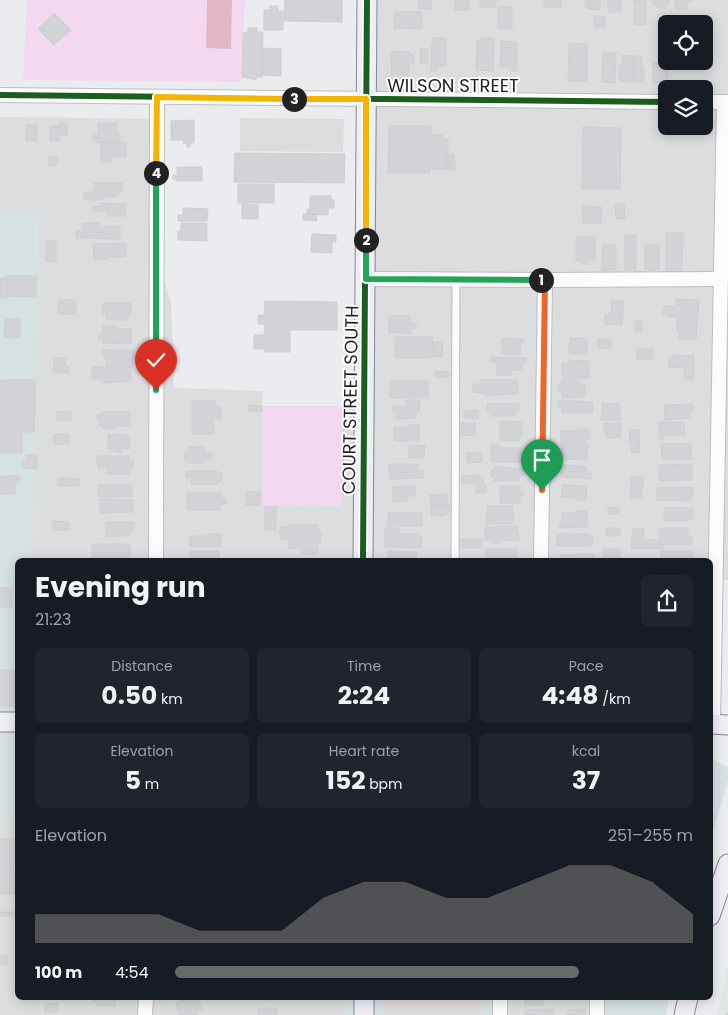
<!DOCTYPE html>
<meta charset="utf-8">
<style>
:root{--surface:#171b24;--page:#20242c;--text:#f1f3f6;--muted:#9ea1a6;--accent:#68696a}
body{margin:0;font-family:Poppins,sans-serif;background:var(--page);color:var(--text);height:100vh;display:flex;flex-direction:column;font-size:19px;white-space:nowrap}
*{box-sizing:border-box;margin:0}
p{font-size:16px;color:var(--muted)}
.icon{flex:none;width:28px;height:28px;fill:none;stroke:currentColor;stroke-width:2;stroke-linecap:round;stroke-linejoin:round}
.map{position:relative;flex:1;overflow:hidden}
.sheet{position:absolute;left:15px;top:558px;width:698px;height:442px;display:flex;flex-direction:column;background:var(--surface);border-radius:8px;box-shadow:0 2px 12px #0003}
.sheet>*{flex:none}
.buttons{position:absolute;left:658px;top:15px;display:grid;gap:10px}
.buttons a{display:grid;place-items:center;width:55px;height:55px;border-radius:8px;background:var(--surface);box-shadow:0 2px 12px #0003;font-size:25px}
.pin{position:absolute;display:grid;place-items:center;width:42px;height:42px;color:#fff;margin:-51px -21px;border-radius:50% 50% 50% 0;rotate:-45deg;box-shadow:0 0 5px #0007}
.pin .icon{rotate:45deg}
.km{position:absolute;width:25px;height:25px;margin:-12px;border-radius:50%;background:#222;color:#fff;font-size:14px;line-height:25px;text-align:center}
.round{display:grid;place-items:center;flex:none;width:52px;height:52px;border-radius:8px;background:var(--page)}
.summary{display:flex;align-items:center;justify-content:space-between;height:85px;padding:0 20px}
h1{font-size:28px;font-weight:700;line-height:38px}
.stats{display:grid;grid-template-columns:repeat(3,1fr);gap:8px;height:85px;padding:5px 20px}
.stats div{display:grid;align-content:center;border-radius:8px;background:var(--page);text-align:center}
.stats b{font-size:25px;font-weight:700}
.stats small{font-size:14px;font-weight:400}
.stats p{font-size:14px}
.chart{height:140px;padding:10px 20px}
.chart p{display:flex;justify-content:space-between}
.chart svg{width:100%;height:90px;margin-top:5px;fill:var(--accent);opacity:.7}
ul{padding:0 20px;list-style:none;font-size:16px}
li{display:grid;grid-template-columns:80px 60px 1fr;align-items:center;height:38px}
li i{height:12px;border-radius:6px;background:var(--accent)}
.map>svg:first-child{display:block}
</style>
<div class="map">
<svg width="728" height="1015" viewBox="0 0 728 1015">
<rect width="100%" height="100%" fill="#ebecef"/>
<g fill="#dcddde" fill-rule="evenodd">
<path d="M372 0H728V580H710V560H32L37 212H0V117L164 119 163 276 171 303 174 388 263 391 262 406H372ZM666 24H704V61H666ZM666 89H704V126H666Z"/>
<polygon points="0,817 17,817 18,998 345,998 345,1015 0,1015"/>
<rect x="493" y="998" width="104" height="17"/>
</g>
<g fill="#d6e1e4">
<polygon points="0,212 37,212 32,560 18,560 17,817 0,817"/>
<polygon points="710,758 728,767 728,780 710,843"/>
<rect x="345" y="998" width="148" height="17"/>
<polygon points="597,998 669,998 666,1015 597,1015"/>
</g>
<polygon fill="#dee7e3" points="728,964 728,1015 717,1015"/>
<g fill="#f2d9ef">
<polygon points="27,0 245,0 241,82 23,80"/>
<polygon points="261,407 341,407 341,506 261,505"/>
</g>
<polygon fill="#e2b7c4" points="207,0 232,0 231,49 206,48"/>
<g fill="#dcdcde">
<polygon points="240,118 344,119 343,152 240,151"/>
<polygon points="268,552 339,554 339,560 268,560"/>
<rect x="382" y="998" width="99" height="17"/>
</g>
<g fill="#d2d3d6" stroke="#cccfd2">
<polygon points="285,0 342,0 342,22 284,21"/>
<polygon points="419,0 431,0 431,9 418,9"/>
<rect x="455" y="0" width="14" height="10"/>
<polygon points="480,0 496,0 496,7 480,8"/>
<polygon points="544,0 561,0 561,8 544,7"/>
<polygon points="585,0 600,0 600,10 586,8"/>
<rect x="608" y="0" width="13" height="12"/>
<polygon points="631,0 646,0 646,25 634,25 634,1"/>
<polygon points="652,0 669,0 669,5 665,5 665,8 658,8 657,5 652,5"/>
<polygon points="675,0 692,0 688,1 687,9 675,8"/>
<polygon points="270,6 278,6 278,11 283,11 283,30 264,30 264,10 270,10"/>
<rect x="498" y="7" width="14" height="22"/>
<polygon points="394,12 422,12 422,29 394,28"/>
<polygon points="54,13 71,30 54,45 38,29"/>
<rect x="594" y="16" width="11" height="12"/>
<polygon points="248,28 257,28 257,32 263,32 262,77 256,77 256,80 242,77 243,33 248,32"/>
<polygon points="432,38 446,38 446,66 438,66 438,71 431,71 431,45 432,45"/>
<polygon points="481,38 494,39 493,71 476,70 477,41 481,41"/>
<polygon points="501,41 517,42 517,71 511,71 511,68 500,67"/>
<polygon points="569,44 587,44 587,81 568,81"/>
<polygon points="263,48 281,49 281,76 262,75"/>
<rect x="420" y="49" width="8" height="14"/>
<polygon points="391,51 409,52 409,54 414,54 414,63 409,63 408,82 392,82"/>
<polygon points="603,52 616,53 615,83 602,82"/>
<polygon points="622,55 633,56 633,82 619,81 619,65 622,66"/>
<polygon points="633,56 641,56 641,66 644,66 644,82 633,82"/>
<polygon points="653,63 668,63 668,83 652,83"/>
<polygon points="194,120 194,143 190,143 190,147 187,147 187,143 183,143 183,140 171,140 171,121"/>
<polygon points="59,122 67,122 67,135 60,135 60,141 50,141 50,126 59,126"/>
<polygon points="98,123 117,123 117,134 120,134 120,143 93,142 93,134 98,134"/>
<polygon points="37,124 37,141 26,141 26,125"/>
<polygon points="389,126 431,126 430,173 388,173"/>
<polygon points="583,127 621,128 620,189 582,189"/>
<polygon points="432,135 442,135 443,139 448,139 448,169 432,169"/>
<polygon points="109,143 126,143 126,157 112,157 112,162 101,162 101,144"/>
<polygon points="235,153 345,154 344,183 234,182"/>
<polygon points="447,154 454,155 455,170 448,170"/>
<polygon points="49,157 57,157 57,165 49,166"/>
<polygon points="177,167 202,167 202,181 176,181 176,179 173,179 173,175 177,175"/>
<polygon points="94,183 122,183 122,192 119,192 118,197 103,197 103,200 84,200 84,192 94,192"/>
<rect x="238" y="184" width="36" height="19"/>
<polygon points="310,196 331,196 331,200 334,200 334,208 328,208 328,215 307,214 307,209 310,209"/>
<polygon points="100,203 126,204 125,216 107,216 107,212 93,211 93,206 100,206"/>
<polygon points="242,204 258,205 258,219 242,219"/>
<polygon points="615,204 624,204 625,218 616,219"/>
<polygon points="583,206 601,207 601,223 583,223"/>
<polygon points="183,208 208,209 207,221 178,221 178,215 183,215"/>
<polygon points="303,214 316,215 317,221 303,220"/>
<polygon points="82,223 100,223 100,227 120,226 120,239 76,238 76,231 82,231"/>
<polygon points="181,223 207,223 207,241 178,240 178,231 181,231"/>
<polygon points="666,233 683,233 682,274 666,273"/>
<polygon points="312,234 336,235 336,242 332,242 332,253 311,252"/>
<rect x="625" y="235" width="11" height="35"/>
<polygon points="576,237 595,237 595,260 588,260 588,264 582,264 582,261 576,261"/>
<rect x="46" y="241" width="10" height="21"/>
<polygon points="124,243 126,244 126,257 108,257 108,259 94,260 93,244"/>
<polygon points="603,245 616,245 616,270 609,269 609,272 603,272 603,270 601,270"/>
<rect x="645" y="245" width="14" height="25"/>
<polygon points="7,276 36,276 36,297 7,296"/>
<rect x="0" y="278" width="7" height="20"/>
<polygon points="676,299 699,300 698,318 667,317 667,315 663,315 663,306 676,306"/>
<rect x="58" y="300" width="18" height="14"/>
<polygon points="612,300 624,301 622,325 604,324 605,314 611,314"/>
<polygon points="265,301 337,302 337,330 290,330 290,352 265,352 265,349 254,349 254,335 264,335 265,324 258,324 258,315 264,315"/>
<polygon points="106,303 131,303 131,314 128,314 128,320 106,320 106,314 103,314 103,304"/>
<polygon points="388,316 410,316 410,323 416,323 416,328 411,328 411,334 389,332"/>
<polygon points="5,319 20,319 20,338 4,338"/>
<polygon points="677,319 697,319 696,340 679,339 679,332 677,332"/>
<rect x="635" y="321" width="7" height="11"/>
<polygon points="103,326 116,326 116,329 131,329 131,344 103,343 103,339 99,339 99,335 103,335"/>
<polygon points="395,337 433,337 432,358 395,358"/>
<polygon points="502,338 524,339 523,343 521,343 520,355 502,354"/>
<polygon points="570,338 587,338 587,354 570,354 568,343 570,343"/>
<rect x="598" y="339" width="13" height="9"/>
<polygon points="433,342 443,342 442,357 432,356"/>
<rect x="637" y="349" width="16" height="10"/>
<polygon points="103,350 134,350 134,359 132,359 132,366 106,366 106,357 103,356"/>
<polygon points="672,355 694,356 694,380 684,380 684,368 669,367 669,358 672,358"/>
<polygon points="491,357 526,358 526,364 522,364 522,370 512,370 512,375 497,375 497,362 491,362"/>
<polygon points="54,358 66,358 65,366 69,367 69,373 53,373"/>
<polygon points="569,360 589,361 589,378 562,378 562,363 569,363"/>
<polygon points="92,367 131,367 131,381 103,383 103,380 92,379"/>
<polygon points="449,371 449,377 435,377 435,372"/>
<rect x="0" y="380" width="35" height="24"/>
<polygon points="480,380 518,380 518,393 486,396 486,394 473,392 473,384 480,384"/>
<polygon points="561,380 580,380 580,385 585,385 585,397 562,398 562,391 558,391 558,385 561,385"/>
<rect x="390" y="381" width="38" height="17"/>
<polygon points="406,400 420,400 419,411 416,411 416,418 396,419 396,413 393,413 393,406 406,406"/>
<polygon points="558,400 592,402 593,413 562,413 562,407 558,407"/>
<polygon points="192,401 215,401 215,407 221,407 221,419 214,419 214,434 192,434"/>
<polygon points="603,403 620,404 620,420 601,420"/>
<polygon points="0,404 35,404 34,432 0,432"/>
<polygon points="487,404 519,404 519,411 515,411 515,416 491,416 491,413 487,413"/>
<polygon points="690,404 692,404 693,412 690,412 690,418 665,420 664,405"/>
<polygon points="248,405 262,406 262,412 248,411"/>
<polygon points="478,410 478,419 464,418 464,411"/>
<rect x="56" y="412" width="15" height="8"/>
<polygon points="103,412 130,412 130,426 114,426 114,429 103,429 103,426 99,426 99,421 97,421 97,415 103,415"/>
<polygon points="500,421 522,422 522,436 519,435 519,441 500,440"/>
<polygon points="659,422 684,422 685,435 664,435 664,439 659,439"/>
<polygon points="459,423 475,423 475,435 460,436"/>
<polygon points="604,423 621,423 620,438 607,438 607,433 604,433"/>
<polygon points="419,424 419,441 394,441 394,427 409,427 409,425"/>
<polygon points="577,428 587,428 587,431 590,431 590,439 586,439 586,443 561,443 561,431 577,431"/>
<polygon points="630,429 640,430 639,453 631,452 631,445 629,444"/>
<polygon points="0,432 9,432 8,453 0,453"/>
<rect x="8" y="434" width="14" height="19"/>
<rect x="54" y="434" width="15" height="10"/>
<polygon points="108,434 129,435 129,449 121,449 121,452 114,452 114,449 108,449"/>
<polygon points="562,444 588,445 587,460 562,459"/>
<polygon points="661,444 691,444 692,459 662,459"/>
<polygon points="409,445 425,446 424,458 409,458"/>
<polygon points="491,445 500,445 500,448 521,448 521,462 491,462"/>
<polygon points="188,447 205,447 205,453 212,452 212,460 205,460 205,463 186,463 184,454 188,454"/>
<polygon points="466,453 481,453 482,462 467,463"/>
<polygon points="26,455 37,455 37,469 23,468 23,461 26,461"/>
<polygon points="96,456 129,456 129,461 133,461 133,469 129,469 129,474 107,474 107,468 98,468"/>
<polygon points="389,464 418,464 418,471 423,471 423,478 390,479"/>
<polygon points="692,464 692,480 659,481 659,465"/>
<polygon points="562,465 586,466 586,473 591,473 591,479 561,477"/>
<polygon points="494,466 523,469 522,476 519,476 519,481 494,481 495,477 491,477 491,470 494,470"/>
<polygon points="186,471 217,471 217,473 222,473 222,482 217,482 217,484 191,484 191,478 186,478"/>
<polygon points="479,475 479,478 483,478 483,483 462,484 462,476"/>
<polygon points="0,476 20,476 20,482 16,482 15,494 0,494"/>
<rect x="631" y="477" width="12" height="8"/>
<polygon points="58,478 79,479 79,486 58,486"/>
<polygon points="98,485 129,485 132,486 132,497 98,497"/>
<rect x="476" y="485" width="10" height="8"/>
<polygon points="562,485 587,486 586,500 577,500 577,498 561,497"/>
<polygon points="415,486 416,496 407,496 408,501 393,502 393,487"/>
<polygon points="500,486 520,486 520,491 523,491 523,496 520,496 520,503 500,503"/>
<polygon points="631,486 642,487 641,498 630,497"/>
<polygon points="690,487 693,488 693,497 690,497 690,501 657,500 657,488"/>
<rect x="246" y="492" width="15" height="13"/>
<polygon points="187,493 221,493 221,498 225,498 226,504 221,504 220,510 187,510"/>
<polygon points="447,494 448,505 431,505 430,495"/>
<polygon points="100,499 133,500 133,512 100,513"/>
<polygon points="431,505 449,505 450,512 446,512 446,515 431,516"/>
<rect x="487" y="506" width="26" height="18"/>
<rect x="265" y="507" width="11" height="23"/>
<polygon points="608,507 619,508 618,514 608,514"/>
<polygon points="664,508 693,508 693,519 687,519 687,521 664,521"/>
<polygon points="577,511 587,511 587,527 559,528 559,522 563,522 562,513 577,513"/>
<rect x="388" y="513" width="34" height="13"/>
<polygon points="53,521 69,522 69,530 53,530"/>
<polygon points="106,522 134,522 134,530 130,529 130,535 106,537"/>
<polygon points="289,525 318,525 318,531 321,531 321,542 318,543 318,554 302,554 302,549 289,548 289,539 280,539 280,527 289,527"/>
<polygon points="518,526 518,534 520,534 520,540 500,540 500,543 491,543 491,540 485,540 485,527"/>
<polygon points="385,528 399,528 399,534 418,534 417,536 422,537 421,548 384,547"/>
<rect x="606" y="528" width="14" height="8"/>
<polygon points="668,528 688,528 688,536 692,536 692,544 660,545 659,529"/>
<polygon points="633,529 644,529 644,540 659,540 660,545 664,545 664,549 631,548"/>
<polygon points="208,534 221,534 221,547 190,547 189,536 208,536"/>
<polygon points="557,534 590,534 590,537 593,537 592,546 557,546"/>
<polygon points="459,539 482,539 482,548 458,548"/>
<polygon points="92,544 130,544 130,558 92,560"/>
<polygon points="486,549 517,549 517,560 489,560 489,558 486,558"/>
<rect x="603" y="549" width="17" height="11"/>
<rect x="190" y="551" width="29" height="9"/>
<polygon points="388,551 417,552 416,560 388,560"/>
<rect x="661" y="551" width="32" height="9"/>
<polygon points="594,554 595,560 560,560 560,555"/>
<rect x="0" y="588" width="12" height="19"/>
<rect x="0" y="670" width="13" height="36"/>
<rect x="13" y="670" width="5" height="36"/>
<polygon points="0,839 18,839 18,871 0,870"/>
<rect x="0" y="872" width="18" height="22"/>
<rect x="0" y="912" width="14" height="4"/>
<rect x="0" y="955" width="7" height="10"/>
<polygon points="94,998 118,998 118,1000 115,1000 116,1006 97,1006 97,1001 94,1002"/>
<polygon points="179,998 197,998 197,1002 200,1002 201,1010 196,1010 197,1015 179,1015 179,1010 176,1010 176,1003 179,1003"/>
<polygon points="522,998 544,998 544,1005 525,1005 525,999 522,999"/>
<polygon points="58,1003 58,1012 45,1013 45,1004"/>
<rect x="258" y="1008" width="19" height="7"/>
<polygon points="554,1009 554,1015 525,1015 525,1010"/>
<polygon points="586,1009 586,1015 567,1015 567,1010"/>
</g>
<g fill="none" stroke-linecap="round" stroke-linejoin="round">
<defs>
<polyline id="lane" points="455,560 456,280"/>
<g id="street">
<polyline points="0,95 666,102"/>
<polyline points="704,102 728,102"/>
<polyline points="366,279 545,280 721,279"/>
<polyline points="156,560 157,97"/>
<polyline points="541,560 545,280"/>
<polyline points="713,724 724,102"/>
<polyline points="145,1015 146,998"/>
<polyline points="500,1015 500,998"/>
<polyline points="597,1015 597,998"/>
</g>
<g id="secondary">
<polyline points="363,560 367,0"/>
<polyline points="0,722 18,722"/>
<polyline points="710,724 728,725"/>
<polyline points="710,916 728,864"/>
<polyline points="364,998 364,1015"/>
<polyline points="684,1015 688,998"/>
</g>
</defs>
<use href="#lane" stroke="#bebec0" stroke-width="9"/>
<use href="#street" stroke="#bebec0" stroke-width="16"/>
<use href="#secondary" stroke="#878499" stroke-width="21"/>
<use href="#lane" stroke="#fcfcfd" stroke-width="7"/>
<use href="#street" stroke="#fcfcfd" stroke-width="14"/>
<use href="#secondary" stroke="#eeedf4" stroke-width="19"/>
<polyline stroke="#ccc" stroke-width="4" stroke-dasharray="10 10" stroke-linecap="butt" points="728,1015 728,1013"/>
<defs>
<g id="cycleway">
<polyline points="0,95 666,102"/>
<polyline points="363,560 367,0"/>
</g>
</defs>
<use href="#cycleway" stroke="#fff" stroke-width="9"/>
<use href="#cycleway" stroke="#1b5e20" stroke-width="6"/>
</g>
<g fill="none" stroke-linecap="round" stroke-linejoin="round">
<defs>
<polyline id="split-1" points="541,280 545,280 542,490"/>
<polyline id="split-2" points="366,240 366,279 541,280"/>
<polyline id="split-3" points="294,99 366,99 366,240"/>
<polyline id="split-4" points="156,173 157,97 294,99"/>
<polyline id="split-5" points="156,390 156,173"/>
</defs>
<use href="#split-1" stroke="#fff" stroke-width="10"/>
<use href="#split-2" stroke="#fff" stroke-width="10"/>
<use href="#split-3" stroke="#fff" stroke-width="10"/>
<use href="#split-4" stroke="#fff" stroke-width="10"/>
<use href="#split-5" stroke="#fff" stroke-width="10"/>
<use href="#split-1" stroke="#f0652b" stroke-width="6"/>
<use href="#split-2" stroke="#22a559" stroke-width="6"/>
<use href="#split-3" stroke="#f5b400" stroke-width="6"/>
<use href="#split-4" stroke="#f5b400" stroke-width="6"/>
<use href="#split-5" stroke="#22a559" stroke-width="6"/>
</g>
<g text-anchor="middle" dominant-baseline="central" stroke-width="4" stroke-linejoin="round" paint-order="stroke">
<g font-size="18" fill="#222" stroke="#fff">
<text x="453" y="85">WILSON STREET</text>
<text transform="translate(350 400) rotate(-89)">COURT STREET SOUTH</text>
</g>
</g>
</svg>
<div class="buttons">
<a><svg class="icon" aria-label="locate" viewBox="0 0 24 24"><circle cx="12" cy="12" r="6"/><path d="M12 2v4M12 18v4M2 12h4M18 12h4"/></svg></a>
<a><svg class="icon" aria-label="layers" viewBox="0 0 24 24"><path d="M12 4l9 5-9 5-9-5zM3 14l9 5 9-5"/></svg></a>
</div>
<div class="pin" style="left:542px;top:490px;background:#1e9e55"><svg class="icon" aria-label="arrive" viewBox="0 0 24 24"><path d="M6 21V4h12l-3 4 3 4H6"/></svg></div>
<div class="pin" style="left:156px;top:390px;background:#d93025"><svg class="icon" aria-label="check" viewBox="0 0 24 24"><path d="M5 12l5 5 9-10"/></svg></div>
<b class="km" style="left:541px;top:280px">1</b>
<b class="km" style="left:366px;top:240px">2</b>
<b class="km" style="left:294px;top:99px">3</b>
<b class="km" style="left:156px;top:173px">4</b>
<section class="sheet">
<div class="summary"><div><h1>Evening run</h1><p>21:23</p></div><a class="round"><svg class="icon" aria-label="share" viewBox="0 0 24 24"><path d="M12 15V3M7 8l5-5 5 5M5 13v7h14v-7"/></svg></a></div>
<div class="stats">
<div><p>Distance</p><b>0.50<small> km</small></b></div>
<div><p>Time</p><b>2:24</b></div>
<div><p>Pace</p><b>4:48<small> /km</small></b></div>
</div>
<div class="stats">
<div><p>Elevation</p><b>5<small> m</small></b></div>
<div><p>Heart rate</p><b>152<small> bpm</small></b></div>
<div><p>kcal</p><b>37</b></div>
</div>
<div class="chart"><p><span>Elevation</span>251–255 m</p>
<svg viewBox="0 0 160 44" preserveAspectRatio="none"><path d="M0 44V30L10 30L20 30L30 30L40 38L50 38L60 38L70 22L80 14L90 14L100 22L110 22L120 14L130 6L140 6L150 14L160 30V44z"/></svg>
</div>
<ul>
<li><b>100 m</b>4:54<i style="width:78%"></i></li>
</ul>
</section>
</div>
